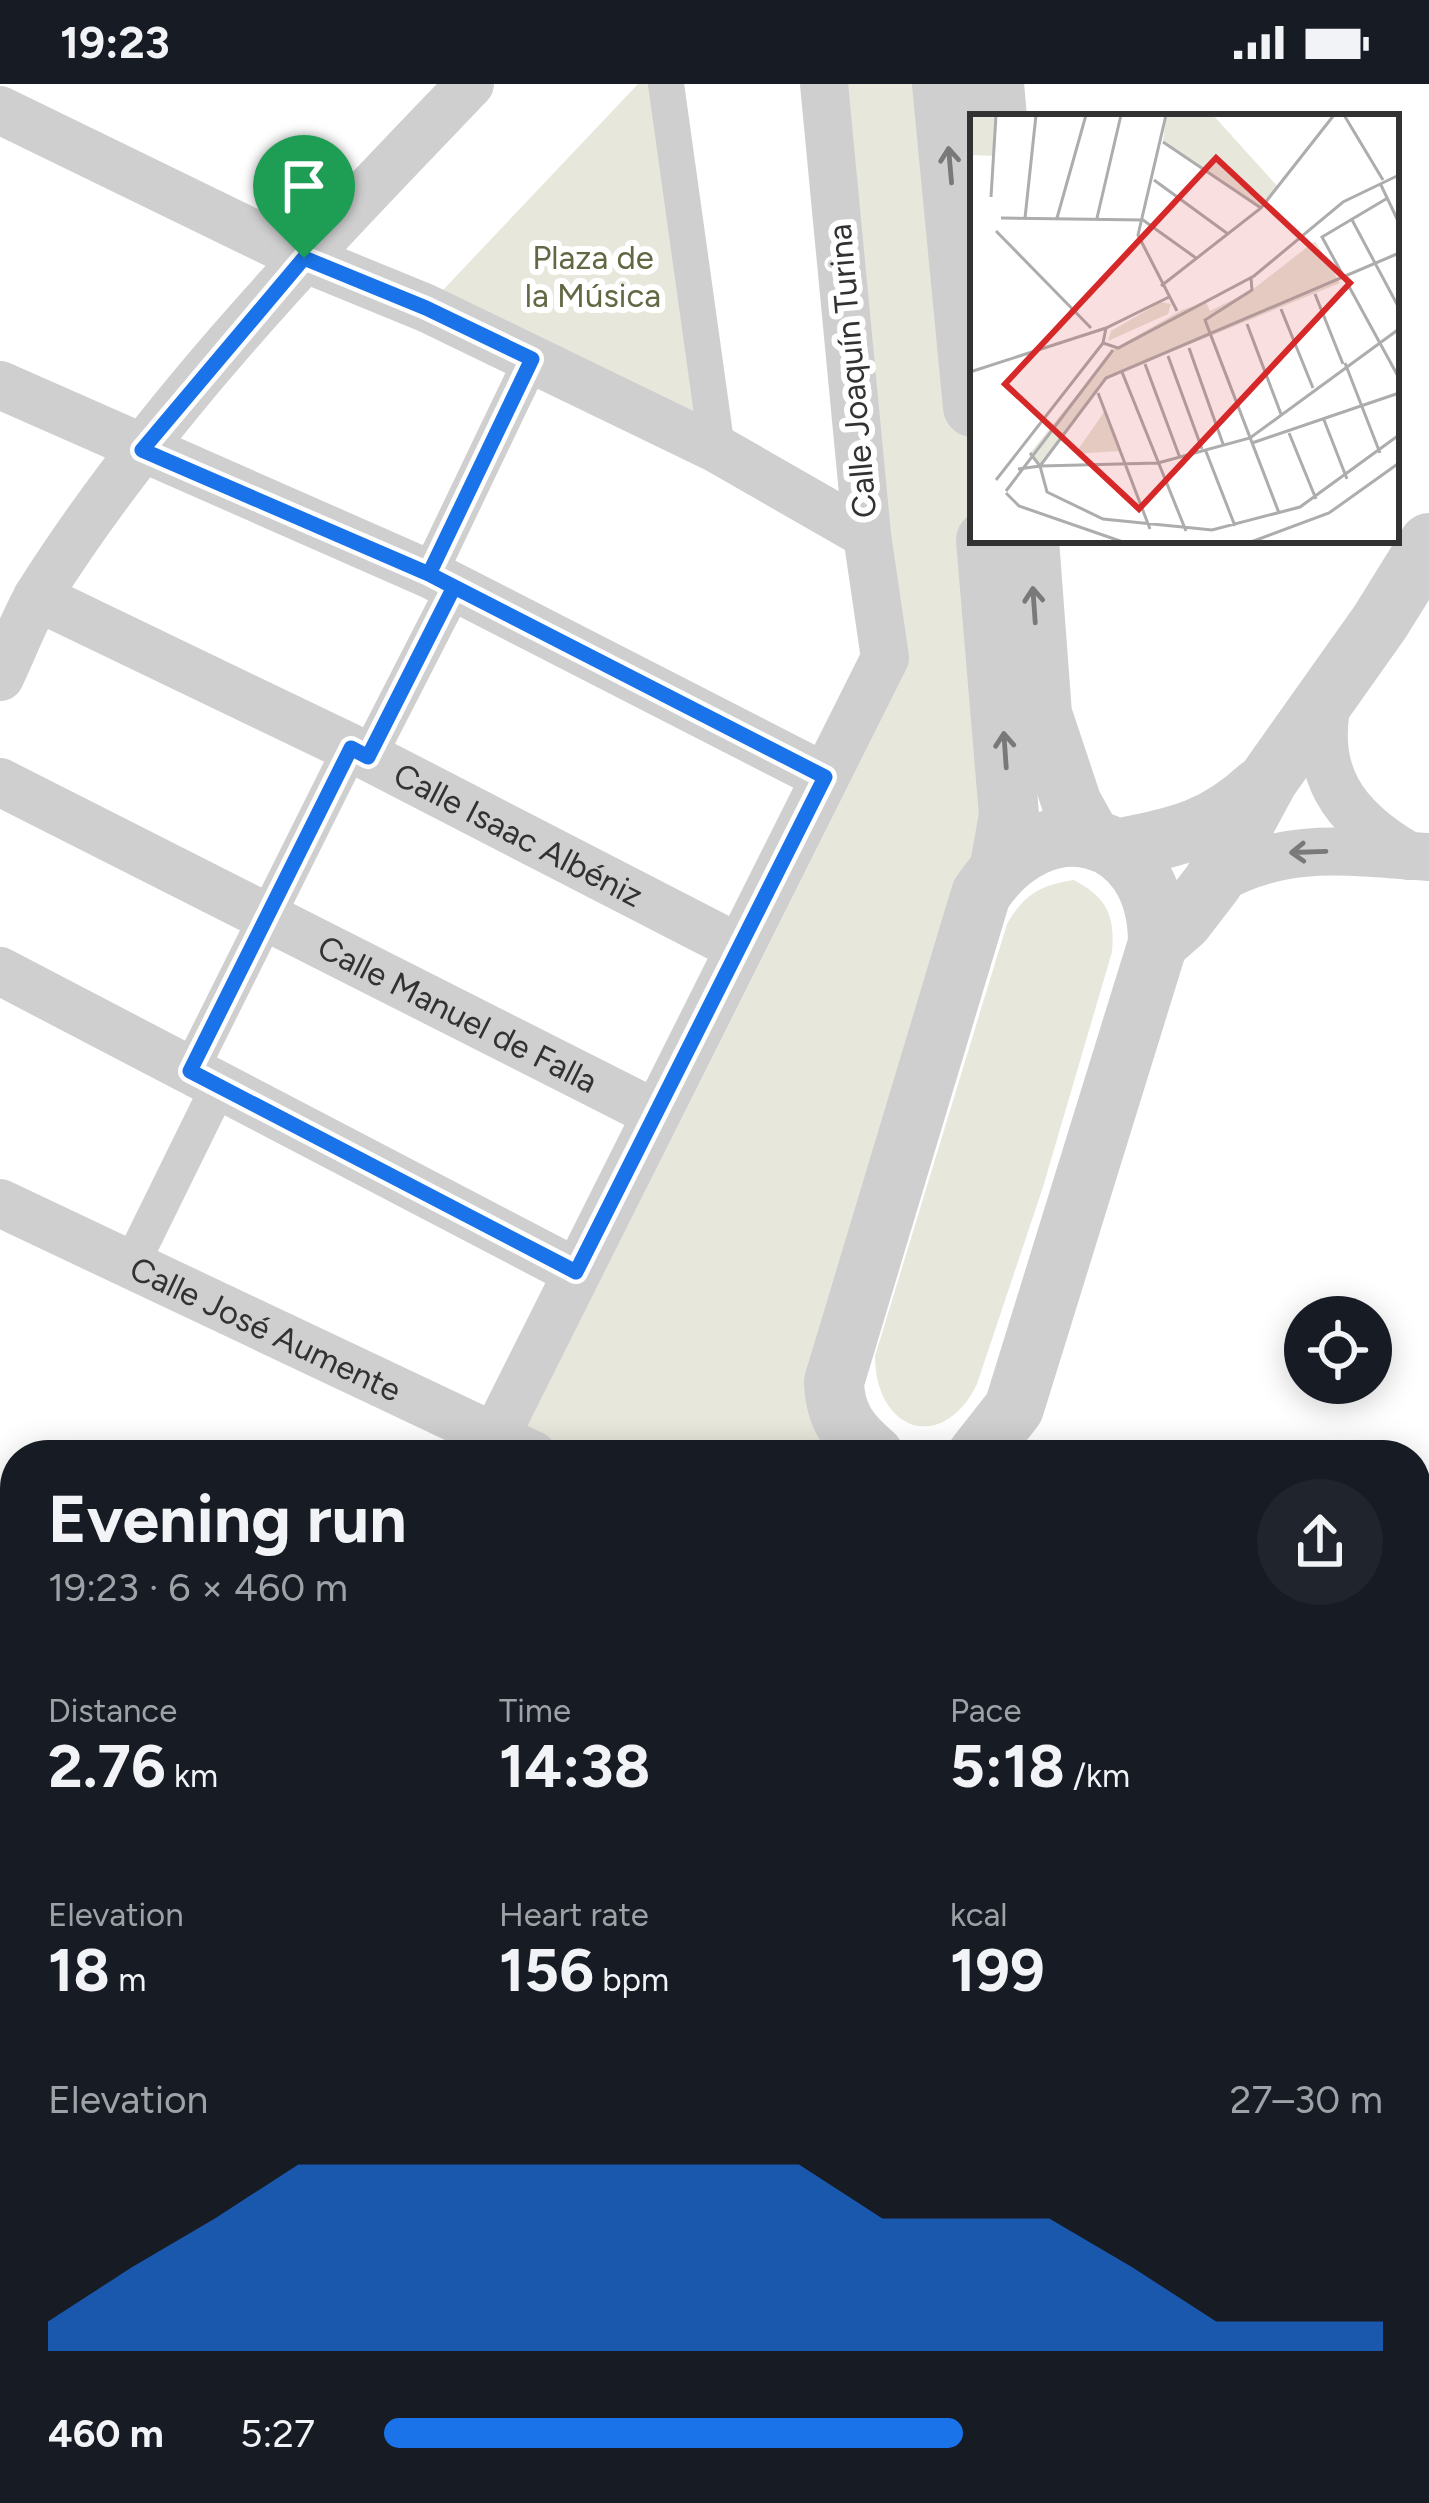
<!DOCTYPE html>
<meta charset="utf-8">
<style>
:root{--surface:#171b24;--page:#20242c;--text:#f1f3f6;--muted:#9ea1a6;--accent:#1a73e8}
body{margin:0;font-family:Figtree,sans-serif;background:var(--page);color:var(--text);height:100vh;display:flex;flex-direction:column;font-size:45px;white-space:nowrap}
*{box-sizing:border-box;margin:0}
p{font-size:39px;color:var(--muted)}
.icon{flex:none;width:66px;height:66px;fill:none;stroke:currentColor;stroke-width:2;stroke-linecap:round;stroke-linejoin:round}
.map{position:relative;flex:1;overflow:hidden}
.drawer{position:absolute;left:0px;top:1356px;width:1431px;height:1065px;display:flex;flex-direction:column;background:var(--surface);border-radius:48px 48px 0 0;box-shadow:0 6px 30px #0003}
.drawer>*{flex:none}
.controls{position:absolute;left:1284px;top:1212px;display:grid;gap:24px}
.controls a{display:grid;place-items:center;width:108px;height:108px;border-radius:50%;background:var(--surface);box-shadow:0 6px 30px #0003;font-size:60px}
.pin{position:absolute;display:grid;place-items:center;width:102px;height:102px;color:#fff;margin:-123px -51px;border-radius:50% 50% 50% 0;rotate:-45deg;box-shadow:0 0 12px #0007}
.pin .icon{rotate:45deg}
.round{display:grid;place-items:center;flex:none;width:126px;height:126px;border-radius:63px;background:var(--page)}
.headline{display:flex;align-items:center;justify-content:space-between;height:204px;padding:0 48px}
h1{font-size:66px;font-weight:700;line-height:90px}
.figures{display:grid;grid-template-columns:repeat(3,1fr);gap:18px;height:204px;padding:12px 48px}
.figures div{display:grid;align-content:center}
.figures b{font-size:60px;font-weight:700}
.figures small{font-size:33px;font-weight:400}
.figures p{font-size:33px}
.chart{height:336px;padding:24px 48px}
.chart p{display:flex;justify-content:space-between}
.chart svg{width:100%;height:216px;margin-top:12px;fill:var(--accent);opacity:.7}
ul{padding:0 48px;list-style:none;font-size:39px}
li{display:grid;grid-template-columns:192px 144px 1fr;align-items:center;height:90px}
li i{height:30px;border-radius:15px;background:var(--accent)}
.status{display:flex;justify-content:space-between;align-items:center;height:84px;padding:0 60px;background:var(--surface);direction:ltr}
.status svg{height:33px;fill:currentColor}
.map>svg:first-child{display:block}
</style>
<div class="status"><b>19:23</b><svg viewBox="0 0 49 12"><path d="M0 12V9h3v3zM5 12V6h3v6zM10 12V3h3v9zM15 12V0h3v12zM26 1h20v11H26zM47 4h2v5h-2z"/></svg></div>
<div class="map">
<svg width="1429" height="2419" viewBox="0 0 1429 2419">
<rect width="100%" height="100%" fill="#fff"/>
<g fill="#e7e7dc">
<polygon points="638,0 666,0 717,365 426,224"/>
<polygon points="824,0 945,0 973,398 973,456 1000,782 818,1371 486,1371 884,574"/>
<path d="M1074 796C1107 814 1115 831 1112 868L1043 1103 977 1300C943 1370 875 1348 875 1272L1007 840C1024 810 1041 801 1074 796Z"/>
<polygon points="1429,2289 1429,2419 913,2419 912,2406 1416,2406 1416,2290"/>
<polygon points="204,2406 436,2406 435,2419 250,2419"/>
</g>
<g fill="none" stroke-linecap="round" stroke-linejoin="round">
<g stroke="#cfcfcf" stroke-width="36">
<polyline points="666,0 717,365"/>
<polyline points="429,490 532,275"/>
<polyline points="368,673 455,503"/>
<polyline points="190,987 351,664"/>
<polyline points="131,1181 219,1002"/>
</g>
<g stroke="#cfcfcf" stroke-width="48">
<polyline points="0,26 304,174 426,224 717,365 867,451"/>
<polyline points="0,301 429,490 825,693"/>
<path id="s1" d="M37 513 351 664 739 864"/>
<path d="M0 593C13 566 24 536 39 510 158 322 317 160 470 0"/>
<path d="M1329 610C1310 688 1343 734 1409 772"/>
<path id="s2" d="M0 698 656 1030"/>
<path d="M1213 798C1285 756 1349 768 1429 773"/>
<polyline points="0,887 576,1188"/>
<path id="s3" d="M0 1119 533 1371"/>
<polyline points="486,1371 885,574 867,451 824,0"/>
<polyline points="0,1450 15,1457"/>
<polyline points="1416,1686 1429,1684"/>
<polyline points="0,1783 15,1790"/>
<polyline points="1416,1989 1429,1988"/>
<polyline points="0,2104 15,2111"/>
<polyline points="1416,2290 1429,2289"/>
<polyline points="0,2385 15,2390"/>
<polyline points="63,2406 99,2419"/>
<polyline points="912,2406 913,2419"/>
</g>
<g stroke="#cfcfcf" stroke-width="60">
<polyline points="942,0 973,323"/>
<polyline points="994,0 997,33"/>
<polyline points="986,456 1009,731 1000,782"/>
<polyline points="1029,456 1042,630 1072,720 1091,754"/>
<path d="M1117 765C1178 752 1212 747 1259 704"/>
<polyline points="1158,859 1183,837 1213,798 1268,696 1380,538 1429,459"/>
<path d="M874 1371C849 1350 835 1332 834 1298L981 810C1043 716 1158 742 1158 859L1014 1324 977 1371"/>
<polyline points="1416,1518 1429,1529"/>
<polyline points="518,2419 519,2406"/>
</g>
</g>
<defs><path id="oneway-shaft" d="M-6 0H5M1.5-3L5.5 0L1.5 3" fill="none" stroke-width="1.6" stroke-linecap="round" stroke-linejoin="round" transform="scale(3)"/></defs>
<g stroke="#797979">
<use href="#oneway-shaft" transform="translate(950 81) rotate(-95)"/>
<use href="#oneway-shaft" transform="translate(1034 521) rotate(-94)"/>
<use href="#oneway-shaft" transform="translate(1005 666) rotate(-94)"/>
<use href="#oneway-shaft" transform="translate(1308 768) rotate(178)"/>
</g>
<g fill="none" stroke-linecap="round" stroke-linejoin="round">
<defs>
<path id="route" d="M304 174 426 224 532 275 429 490 454 503 368 673 351 664 190 987 576 1188 825 693C693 625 561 557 429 490L142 366 304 174"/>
</defs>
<use href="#route" stroke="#fff" stroke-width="24"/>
<use href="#route" stroke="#1a73e8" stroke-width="15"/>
</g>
<g text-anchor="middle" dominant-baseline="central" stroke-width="12" stroke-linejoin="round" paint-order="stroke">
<g font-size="33" fill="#636844" stroke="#fff">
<text x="593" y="173">Plaza de<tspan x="593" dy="38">la Música</tspan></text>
</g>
<g font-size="33" fill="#323232" stroke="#fff">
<text transform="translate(852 287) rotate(-95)">Calle Joaquín Turina</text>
<text stroke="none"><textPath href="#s1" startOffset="537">Calle Isaac Albéniz</textPath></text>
<text stroke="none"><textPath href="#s2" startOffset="513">Calle Manuel de Falla</textPath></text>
<text stroke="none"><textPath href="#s3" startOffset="294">Calle José Aumente</textPath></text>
</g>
</g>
<g transform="translate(970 30)">
<rect width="429" height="429" fill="#fff"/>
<path d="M0 1H26L25 42 0 41ZM196 1H243L308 73 291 94 193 28ZM345 127 370 169 137 264 70 352 60 339 144 235 212 196 236 188 240 197 282 176ZM191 188 201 190 198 200 138 227 141 217ZM134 298 149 337 105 340Z" fill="#e7e7dc"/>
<path fill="none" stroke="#adadad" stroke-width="3" d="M196 1 168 121 207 197M374 1 413 66M193 28 291 94M184 66 258 120M410 69 429 109M21 83 26 1M416 85 352 123 429 264M31 104 173 106 226 144M55 104 66 1M87 104 116 1M127 104 151 1M381 104 429 194M26 117 121 214M281 164 282 176 235 206 309 399M191 172 291 94 364 1M345 180 373 250M311 195 343 274M277 210 311 300M136 214 133 229 148 234 284 162 373 88 429 61M219 234 253 330M198 242 232 335M375 249 410 339M175 250 210 344M0 258 136 214 201 182M152 258 216 417M128 279 180 415M354 306 377 365M319 319 346 385M282 329 429 279M235 335 265 412M70 352 136 264 429 139M70 352 77 378 133 405 242 416 330 393 429 321M71 352 188 349 280 324 429 215M48 355 70 352 60 339M26 366 133 229M36 377 143 236M36 379 49 392 153 428M281 428 359 399 429 349"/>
<path fill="#d62828" fill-opacity="0.15" stroke="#d62828" stroke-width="6" d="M246 44 380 169 169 395 35 270Z"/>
<rect width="429" height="429" fill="none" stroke="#323232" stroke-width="6"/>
</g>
</svg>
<div class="controls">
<a><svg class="icon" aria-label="locate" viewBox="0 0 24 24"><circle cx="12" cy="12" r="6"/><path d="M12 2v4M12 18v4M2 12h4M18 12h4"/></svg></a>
</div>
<div class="pin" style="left:304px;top:174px;background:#1e9e55"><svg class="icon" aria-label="arrive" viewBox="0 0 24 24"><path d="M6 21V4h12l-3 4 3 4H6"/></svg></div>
<section class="drawer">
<div class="headline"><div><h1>Evening run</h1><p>19:23 · 6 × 460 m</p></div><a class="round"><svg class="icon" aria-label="share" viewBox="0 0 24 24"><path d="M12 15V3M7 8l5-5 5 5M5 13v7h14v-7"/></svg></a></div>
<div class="figures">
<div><p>Distance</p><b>2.76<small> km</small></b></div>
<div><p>Time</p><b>14:38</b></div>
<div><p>Pace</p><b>5:18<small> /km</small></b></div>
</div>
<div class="figures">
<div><p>Elevation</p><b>18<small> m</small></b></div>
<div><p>Heart rate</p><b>156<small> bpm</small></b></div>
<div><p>kcal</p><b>199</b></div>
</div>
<div class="chart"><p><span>Elevation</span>27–30 m</p>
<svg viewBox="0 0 160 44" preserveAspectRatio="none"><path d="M0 44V38L10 27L20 17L30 6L40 6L50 6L60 6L70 6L80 6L90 6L100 17L110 17L120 17L130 27L140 38L150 38L160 38V44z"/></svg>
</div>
<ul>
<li><b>460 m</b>5:27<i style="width:58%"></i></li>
</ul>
</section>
</div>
